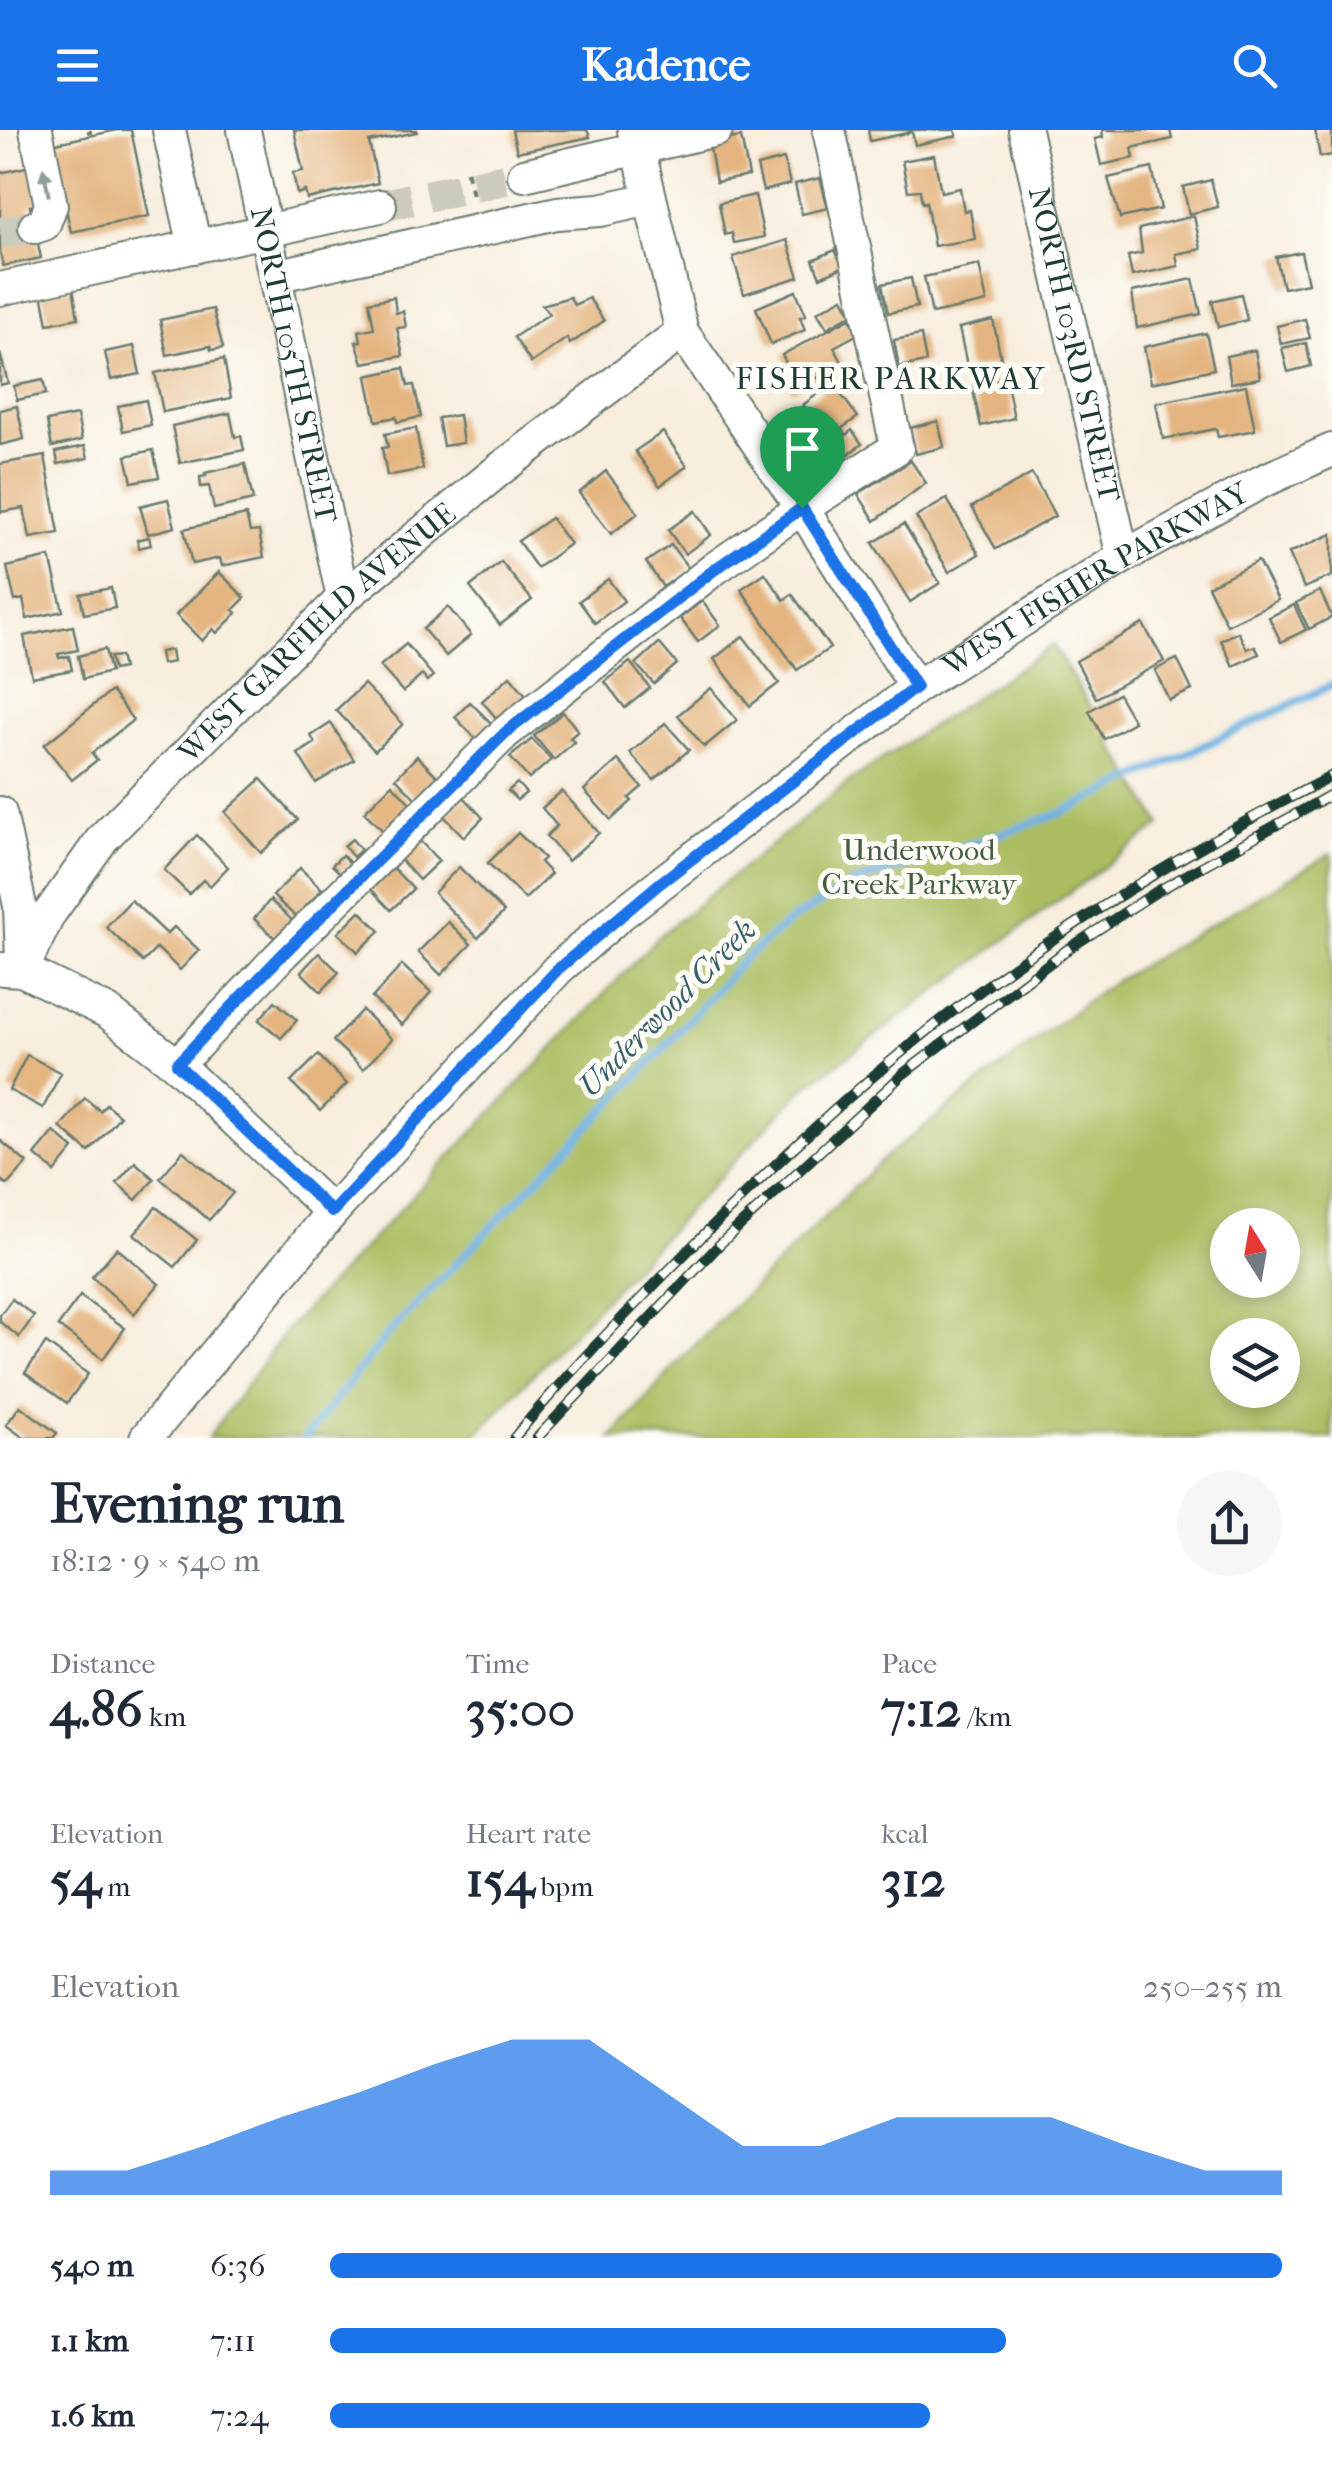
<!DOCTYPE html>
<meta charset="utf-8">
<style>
:root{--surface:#fff;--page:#f6f6f7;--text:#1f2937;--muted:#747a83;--accent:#1a73e8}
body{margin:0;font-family:"IM FELL French Canon",serif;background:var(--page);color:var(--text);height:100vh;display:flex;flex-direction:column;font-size:38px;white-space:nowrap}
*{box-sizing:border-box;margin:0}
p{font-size:32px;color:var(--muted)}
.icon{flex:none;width:55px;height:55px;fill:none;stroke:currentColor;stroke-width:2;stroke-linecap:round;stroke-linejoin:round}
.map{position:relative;height:1308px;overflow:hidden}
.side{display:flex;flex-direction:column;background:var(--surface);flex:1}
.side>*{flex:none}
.needle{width:65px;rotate:349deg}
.fabs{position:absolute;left:1210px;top:1078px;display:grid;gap:20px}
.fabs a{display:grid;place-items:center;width:90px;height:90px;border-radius:50%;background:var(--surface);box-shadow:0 5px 15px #0003;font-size:50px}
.pin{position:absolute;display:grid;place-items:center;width:85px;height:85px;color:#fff;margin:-102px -42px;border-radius:50% 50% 50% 0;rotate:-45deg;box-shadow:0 0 10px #0007}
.pin .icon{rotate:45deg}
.round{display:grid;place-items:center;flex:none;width:105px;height:105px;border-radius:52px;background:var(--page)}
.summary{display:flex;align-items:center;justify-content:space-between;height:170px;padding:0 50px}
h1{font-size:55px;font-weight:700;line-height:75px}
.stats{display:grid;grid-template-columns:repeat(3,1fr);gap:15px;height:170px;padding:10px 50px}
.stats div{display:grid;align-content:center}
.stats b{font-size:50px;font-weight:700}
.stats small{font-size:28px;font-weight:400}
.stats p{font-size:28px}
.chart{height:280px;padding:20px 50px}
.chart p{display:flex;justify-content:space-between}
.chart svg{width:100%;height:180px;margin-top:10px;fill:var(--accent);opacity:.7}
ul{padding:0 50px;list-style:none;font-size:32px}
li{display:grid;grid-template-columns:160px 120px 1fr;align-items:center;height:75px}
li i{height:25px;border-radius:12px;background:var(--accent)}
header{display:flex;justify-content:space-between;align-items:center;height:130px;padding:0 50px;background:var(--accent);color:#fff;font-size:45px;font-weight:700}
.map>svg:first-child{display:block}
</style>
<header><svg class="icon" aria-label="menu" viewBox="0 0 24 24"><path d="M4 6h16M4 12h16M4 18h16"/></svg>Kadence<svg class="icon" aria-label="search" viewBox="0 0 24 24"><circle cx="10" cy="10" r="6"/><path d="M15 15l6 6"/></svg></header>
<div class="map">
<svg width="1332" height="1308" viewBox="0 0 1332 1308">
<rect width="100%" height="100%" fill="#fdfcf7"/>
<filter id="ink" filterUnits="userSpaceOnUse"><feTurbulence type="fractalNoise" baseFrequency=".01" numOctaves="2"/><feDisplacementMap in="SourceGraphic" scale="20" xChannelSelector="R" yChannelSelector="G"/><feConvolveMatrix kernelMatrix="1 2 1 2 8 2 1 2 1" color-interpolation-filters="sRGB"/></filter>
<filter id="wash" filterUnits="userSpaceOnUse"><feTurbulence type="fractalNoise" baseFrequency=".0048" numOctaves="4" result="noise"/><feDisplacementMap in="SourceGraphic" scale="40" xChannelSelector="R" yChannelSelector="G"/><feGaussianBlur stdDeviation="2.25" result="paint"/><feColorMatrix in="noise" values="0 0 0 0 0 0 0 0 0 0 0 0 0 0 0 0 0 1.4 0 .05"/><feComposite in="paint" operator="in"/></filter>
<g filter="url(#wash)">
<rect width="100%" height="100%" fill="#f7eede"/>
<g fill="#abbd61" stroke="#657d4a" stroke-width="2.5" fill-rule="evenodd">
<polygon points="1053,515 1161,695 803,959 473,1308 208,1308 287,1199 659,806 851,650"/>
<path d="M1332 723V1308H611L684 1226 886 1026 1105 857ZM1282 1095V1150H1228V1095ZM1282 1205V1260H1228V1205Z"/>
</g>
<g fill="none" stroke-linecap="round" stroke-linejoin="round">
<polyline stroke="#6eb1e3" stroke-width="8" points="305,1308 388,1204 660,923 743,830 790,791 854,753 1059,684 1332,555"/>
</g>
<g id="blocks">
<g fill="#e4b580">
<polygon points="117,0 131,0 149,86 71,102 52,14"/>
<polygon points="294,0 417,0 417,2 369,12 378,53 307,69 305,61 297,64 293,43 303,41"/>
<polygon points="512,0 587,0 590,7 517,22"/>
<polygon points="868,0 955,0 957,6 915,15 912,2 870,11"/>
<polygon points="1102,0 1170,0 1172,9 1132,18 1134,28 1101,35 1095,9 1103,7"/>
<polygon points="1315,0 1332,0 1332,25 1320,27"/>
<polygon points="741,7 749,46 716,52 709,13"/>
<polygon points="934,25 941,62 960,58 964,81 970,80 975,109 934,116 926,72 922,73 920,60 908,61 902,31"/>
<polygon points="784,29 790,54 763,61 757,36"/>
<polygon points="35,35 43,74 30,76 41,128 3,136 0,122 0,43"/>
<polygon points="1152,38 1161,79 1120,88 1108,48"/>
<polygon points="820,48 828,78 802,84 795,54"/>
<polygon points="1211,50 1218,77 1189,84 1183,57"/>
<polygon points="755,65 764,107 734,113 732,103 725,105 719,73"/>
<polygon points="1194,86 1201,119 1176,124 1178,136 1132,146 1128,126 1142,123 1139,99"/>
<polygon points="787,110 799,147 744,164 733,127"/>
<polygon points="835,120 843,137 820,147 813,130"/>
<polygon points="1301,122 1308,153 1283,158 1276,127"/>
<polygon points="979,135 987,172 932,184 924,147"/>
<polygon points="911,148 917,177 888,183 882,154"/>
<polygon points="1193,149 1201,184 1137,198 1132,162"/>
<polygon points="73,157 78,188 48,194 42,163"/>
<polygon points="796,161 806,185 800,187 805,200 771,214 756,178"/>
<polygon points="1241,164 1247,190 1218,197 1212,171"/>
<polygon points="394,167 396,183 403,181 406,197 397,198 403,226 363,233 356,212 361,211 359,201 374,198 369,172"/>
<polygon points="570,167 574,175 589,168 604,191 570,214 567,208 531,233 514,207 549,184 542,175"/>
<polygon points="843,168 852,184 827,198 817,182"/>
<polygon points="213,179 223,218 211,220 210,216 167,225 160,190"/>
<polygon points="850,188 858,204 834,217 843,234 792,261 784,248 792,244 782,225"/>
<polygon points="1305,189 1310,208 1281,214 1277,196"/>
<polygon points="993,190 1002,233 968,240 959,198"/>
<polygon points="1206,203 1214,239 1151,253 1144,217"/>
<polygon points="921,205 926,232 899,237 894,210"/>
<polygon points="1306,213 1311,236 1288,242 1282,218"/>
<polygon points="134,216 140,244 111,250 105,222"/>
<polygon points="1255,220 1260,248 1231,253 1226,226"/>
<polygon points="0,223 8,253 0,255"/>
<polygon points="224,229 231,268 163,282 155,243"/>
<polygon points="404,238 408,256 414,255 421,287 397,292 396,287 376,291 367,246"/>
<polygon points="1006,249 1014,288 981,296 972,256"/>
<polygon points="43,250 46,264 17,270 14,256"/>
<polygon points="832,253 858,287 841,299 846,305 852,300 862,314 841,330 830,316 835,313 803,275"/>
<polygon points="1246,255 1255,300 1218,307 1216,299 1163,309 1156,273"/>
<polygon points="146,270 151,295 123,301 118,276"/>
<polygon points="17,276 24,309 0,315 0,280"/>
<polygon points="230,283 235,307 241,306 244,320 180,333 172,296"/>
<polygon points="77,285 82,310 52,317 47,291"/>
<polygon points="459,285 463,313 443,316 438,288"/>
<polygon points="938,291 944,317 916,324 910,298"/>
<polygon points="416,298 423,339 387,346 382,318 388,317 385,304"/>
<polygon points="663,302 687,336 660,356 635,321"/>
<polygon points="85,316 88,328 58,334 56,322"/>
<polygon points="153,320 159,347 132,352 126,326"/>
<polygon points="45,326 59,403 30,408 24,378 1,382 0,334"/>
<polygon points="911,331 926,353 875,391 858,364"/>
<polygon points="245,334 253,370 214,379 209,356 201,357 200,347 206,346 205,343"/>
<polygon points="606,341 638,383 611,404 579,363"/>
<polygon points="1032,344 1055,386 996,419 972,377"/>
<polygon points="168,369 175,397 148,404 140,376"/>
<polygon points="947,369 979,424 949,442 916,387"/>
<polygon points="695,381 711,405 685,424 668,400"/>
<polygon points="246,385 250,402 259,401 264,427 222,436 220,428 192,434 184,399"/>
<polygon points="551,388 570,414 537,438 518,411"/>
<polygon points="904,394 940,453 910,472 873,413"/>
<polygon points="1332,404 1332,446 1304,458 1289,423"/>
<polygon points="149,407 151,415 139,418 137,410"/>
<polygon points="671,415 689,439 663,457 646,432"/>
<polygon points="50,427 63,481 27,489 23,469 15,471 7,437"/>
<polygon points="1258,431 1278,470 1227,495 1208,456"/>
<polygon points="501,432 532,470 500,495 470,457"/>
<polygon points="219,442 245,468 233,480 237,483 217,503 213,499 202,511 176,485"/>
<polygon points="765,443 784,470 792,464 830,518 797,540 741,459"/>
<polygon points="608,449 624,471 595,493 579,471"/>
<polygon points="111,458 115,478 84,484 80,464"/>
<polygon points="1320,461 1332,487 1309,499 1296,473"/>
<polygon points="702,471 720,495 698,512 680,488"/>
<polygon points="1294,475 1306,500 1281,512 1269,487"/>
<polygon points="448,477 471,505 446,526 423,499"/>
<polygon points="1143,494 1164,531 1096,568 1076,531"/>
<polygon points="73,496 78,520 58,524 59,528 69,526 72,540 32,547 24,506"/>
<polygon points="1238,502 1247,519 1255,516 1259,524 1233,536 1221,510"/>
<polygon points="743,506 779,553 750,576 714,529"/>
<polygon points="659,513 677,534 654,554 636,534"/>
<polygon points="406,514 433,546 427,551 422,545 403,562 380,536"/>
<polygon points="105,519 110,542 83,549 78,526"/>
<polygon points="171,520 173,532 162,534 160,522"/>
<polygon points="120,526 123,538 113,540 110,527"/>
<polygon points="1177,529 1192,560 1169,570 1155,540"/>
<polygon points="630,532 650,558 625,578 605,552"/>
<polygon points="510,546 526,565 498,590 482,571"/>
<polygon points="364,554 403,594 375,621 336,580"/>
<polygon points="711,558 737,590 704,617 678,585"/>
<polygon points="111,561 133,590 92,623 97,630 72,650 44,615"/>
<polygon points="1118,564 1134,592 1104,609 1089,581"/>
<polygon points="470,572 494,596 478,611 455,587"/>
<polygon points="563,582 578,601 570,608 574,612 554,630 534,606"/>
<polygon points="331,593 354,630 316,653 298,624 315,613 311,606"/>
<polygon points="665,593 689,620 654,650 630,623"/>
<polygon points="532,609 551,630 529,649 510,627"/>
<polygon points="417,626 439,648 417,670 396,648"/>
<polygon points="618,630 642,657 629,668 632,671 611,690 584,660"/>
<polygon points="261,649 298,690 261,723 225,682"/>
<polygon points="517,653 526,663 517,670 508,661"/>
<polygon points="392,654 412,675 385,703 364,682"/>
<polygon points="562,661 599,703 568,731 546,706 557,696 542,678"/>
<polygon points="464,667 483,688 464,707 444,686"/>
<polygon points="518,703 544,728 540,732 551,744 525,769 488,733"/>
<polygon points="197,705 228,737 210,756 203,750 189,764 164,740"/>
<polygon points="352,709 361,720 353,727 344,716"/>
<polygon points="420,711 439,731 419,750 400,729"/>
<polygon points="342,725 350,733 340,743 332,735"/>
<polygon points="459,737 504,782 478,808 434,763"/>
<polygon points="300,738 322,759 296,787 273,766"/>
<polygon points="393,738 413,759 391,780 371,759"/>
<polygon points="131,770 167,804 174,797 199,820 180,840 157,818 143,832 106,797"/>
<polygon points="270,770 292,790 276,809 254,789"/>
<polygon points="360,781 380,801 358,822 338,803"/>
<polygon points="448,792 471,814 441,845 418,822"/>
<polygon points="319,823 339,842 321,862 301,842"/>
<polygon points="402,835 431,862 402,895 372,868"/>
<polygon points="275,871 297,890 281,908 259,890"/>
<polygon points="362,880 392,909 363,939 333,911"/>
<polygon points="27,925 61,943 43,978 9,960"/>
<polygon points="318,925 347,954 320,981 291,952"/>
<polygon points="85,968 100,981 106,974 120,986 89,1022 60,997"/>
<polygon points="54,1002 74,1019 55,1042 35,1025"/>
<polygon points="0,1010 27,1033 7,1055 0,1049"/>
<polygon points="183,1021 233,1063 209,1090 160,1048"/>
<polygon points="135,1032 154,1049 136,1070 117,1053"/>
<polygon points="156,1077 197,1110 175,1137 134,1104"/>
<polygon points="117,1118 159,1154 134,1184 92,1147"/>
<polygon points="80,1166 125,1198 103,1229 58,1196"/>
<polygon points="12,1169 34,1186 19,1207 0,1192 0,1185"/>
<polygon points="46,1213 88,1244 67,1273 25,1243"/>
<polygon points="20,1276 57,1303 53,1308 24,1308 6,1295"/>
</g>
</g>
</g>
<g filter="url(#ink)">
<use href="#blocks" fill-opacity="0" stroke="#6b7b70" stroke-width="2.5"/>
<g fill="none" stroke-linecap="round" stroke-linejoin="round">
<g stroke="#cccbbc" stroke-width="32" stroke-dasharray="32 16" stroke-linecap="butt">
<polyline points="380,76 524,45"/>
<polyline points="0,103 35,97"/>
</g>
<defs>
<g id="minor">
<polyline points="169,0 195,117"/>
<path id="s1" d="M244 0 343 468"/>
<polyline points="634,0 682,202 802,378 916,557"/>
<path id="s2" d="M1025 0 1123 427"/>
<polyline points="524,45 716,0"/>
<polyline points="35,97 44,94 51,75 36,0"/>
<polyline points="275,146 557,83 600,80 650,69"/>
<polyline points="0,159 380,76"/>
<polyline points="0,683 20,776 22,830"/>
<polyline points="3,839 22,840 108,882 177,935 332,1082"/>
<path id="s3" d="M22 840 49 784 103 708 343 468 500 339 682 202"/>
<polyline points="177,935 279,827 505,603 714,439 802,378 897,318 829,0"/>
<path id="s4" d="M146 1308 332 1082 558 839 621 784 916 557 1123 427 1261 352 1332 320"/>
</g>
</defs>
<use href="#minor" stroke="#6b7b70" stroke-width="36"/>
<g stroke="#6b7b70" stroke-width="5" stroke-dasharray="8 8" stroke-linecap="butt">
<polyline points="89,0 90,4"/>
<polyline points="467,41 474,72"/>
</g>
<use href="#minor" stroke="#fff" stroke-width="32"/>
<defs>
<g id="rail">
<path d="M514 1308C562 1249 615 1195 668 1141 761 1046 859 952 965 872 1080 785 1204 711 1332 646"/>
<polyline points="537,1308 720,1114 903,944 1068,819 1156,762 1332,664"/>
</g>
</defs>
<use href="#rail" stroke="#1f3d34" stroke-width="11"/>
<use href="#rail" stroke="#fdfcf7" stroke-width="8" stroke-dasharray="22" stroke-linecap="butt"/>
</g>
<defs><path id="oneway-solid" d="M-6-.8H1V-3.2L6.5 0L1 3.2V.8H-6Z" transform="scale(2.5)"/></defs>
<use fill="#8f9e9a" href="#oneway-solid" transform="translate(46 52) rotate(-101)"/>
</g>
<g fill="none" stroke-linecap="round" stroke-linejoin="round" filter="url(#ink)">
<defs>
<polygon id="route" points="802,378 916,557 659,754 558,839 332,1082 177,934 280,827 505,603 714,440"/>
</defs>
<use href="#route" stroke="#fff" stroke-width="20"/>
<use href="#route" stroke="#1a73e8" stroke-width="12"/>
</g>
<g text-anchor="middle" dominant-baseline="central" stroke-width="10" stroke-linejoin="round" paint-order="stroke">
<g font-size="30" fill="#1f3d34" stroke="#fdfcf7">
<text stroke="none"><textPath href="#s2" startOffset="220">NORTH 103RD STREET</textPath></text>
<text stroke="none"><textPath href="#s1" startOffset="240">NORTH 105TH STREET</textPath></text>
<text stroke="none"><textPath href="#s4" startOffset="1290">WEST FISHER PARKWAY</textPath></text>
<text stroke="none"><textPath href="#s3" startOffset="452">WEST GARFIELD AVENUE</textPath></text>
</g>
<g font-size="30" fill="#425d3f" stroke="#fdfcf7">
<text x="919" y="720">Underwood<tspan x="919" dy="34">Creek Parkway</tspan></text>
</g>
<g font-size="32" letter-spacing="2.5" fill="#1f3d34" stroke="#fdfcf7">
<text x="891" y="248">FISHER PARKWAY</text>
</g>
<g font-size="32" font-style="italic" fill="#376069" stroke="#fdfcf7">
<text transform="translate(667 878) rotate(-45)">Underwood Creek</text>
</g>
</g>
</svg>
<div class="fabs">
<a><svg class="needle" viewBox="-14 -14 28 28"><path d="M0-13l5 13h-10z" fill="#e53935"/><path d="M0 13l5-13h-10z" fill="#747a83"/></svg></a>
<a><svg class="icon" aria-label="layers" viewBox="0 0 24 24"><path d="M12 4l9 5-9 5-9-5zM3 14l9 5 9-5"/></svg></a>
</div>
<div class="pin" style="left:802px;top:378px;background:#1e9e55"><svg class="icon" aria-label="arrive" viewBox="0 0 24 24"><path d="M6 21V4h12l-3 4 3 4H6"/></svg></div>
</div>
<section class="side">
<div class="summary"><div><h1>Evening run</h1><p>18:12 · 9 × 540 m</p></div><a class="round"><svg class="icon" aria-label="share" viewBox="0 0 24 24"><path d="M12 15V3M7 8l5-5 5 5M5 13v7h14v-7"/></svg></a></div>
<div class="stats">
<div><p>Distance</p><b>4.86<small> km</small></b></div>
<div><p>Time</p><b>35:00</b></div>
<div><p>Pace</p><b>7:12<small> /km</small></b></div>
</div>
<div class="stats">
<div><p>Elevation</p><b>54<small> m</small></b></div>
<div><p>Heart rate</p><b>154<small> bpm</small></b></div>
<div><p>kcal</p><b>312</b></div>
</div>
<div class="chart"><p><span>Elevation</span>250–255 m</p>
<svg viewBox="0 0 160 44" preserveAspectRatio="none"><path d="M0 44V38L10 38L20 32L30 25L40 19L50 12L60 6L70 6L80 19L90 32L100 32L110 25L120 25L130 25L140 32L150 38L160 38V44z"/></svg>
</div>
<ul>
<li><b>540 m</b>6:36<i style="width:100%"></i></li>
<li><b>1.1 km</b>7:11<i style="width:71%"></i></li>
<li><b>1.6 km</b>7:24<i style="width:63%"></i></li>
</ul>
</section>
